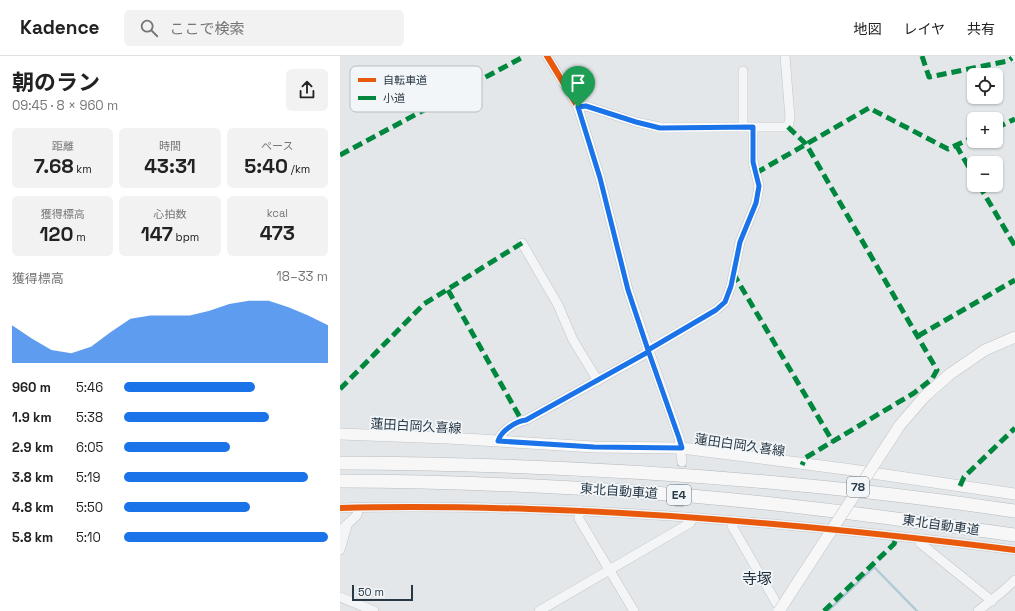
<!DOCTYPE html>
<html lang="ja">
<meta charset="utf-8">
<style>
:root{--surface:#fff;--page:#f2f2f2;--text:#222;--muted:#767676;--line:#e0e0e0;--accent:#1a73e8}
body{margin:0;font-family:"Space Grotesk","Noto Sans JP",sans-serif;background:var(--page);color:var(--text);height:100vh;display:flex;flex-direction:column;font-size:15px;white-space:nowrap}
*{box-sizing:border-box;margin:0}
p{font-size:13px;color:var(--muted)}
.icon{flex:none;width:22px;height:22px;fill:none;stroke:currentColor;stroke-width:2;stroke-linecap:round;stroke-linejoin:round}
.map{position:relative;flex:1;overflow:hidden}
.side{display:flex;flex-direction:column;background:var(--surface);width:340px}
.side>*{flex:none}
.buttons{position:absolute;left:627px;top:12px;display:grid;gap:8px}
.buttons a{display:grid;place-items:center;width:36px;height:36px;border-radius:6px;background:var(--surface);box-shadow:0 1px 3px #0004;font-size:20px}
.scale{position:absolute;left:12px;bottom:10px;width:61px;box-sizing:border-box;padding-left:4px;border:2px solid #283845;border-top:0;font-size:11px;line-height:14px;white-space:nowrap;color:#283845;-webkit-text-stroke:3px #f2f6f8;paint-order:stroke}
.pin{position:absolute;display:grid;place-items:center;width:34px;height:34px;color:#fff;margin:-41px -17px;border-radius:50% 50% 50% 0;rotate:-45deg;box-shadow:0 0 4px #0007}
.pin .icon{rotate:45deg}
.round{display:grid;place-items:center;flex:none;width:42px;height:42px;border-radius:6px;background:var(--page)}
.overview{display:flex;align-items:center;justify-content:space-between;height:68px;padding:0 12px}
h1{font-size:22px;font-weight:700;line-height:30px}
.figures{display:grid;grid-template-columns:repeat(3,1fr);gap:6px;height:68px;padding:4px 12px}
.figures div{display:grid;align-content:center;border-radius:6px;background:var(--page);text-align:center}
.figures b{font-size:20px;font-weight:700}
.figures small{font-size:11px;font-weight:400}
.figures p{font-size:11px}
.chart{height:112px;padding:8px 12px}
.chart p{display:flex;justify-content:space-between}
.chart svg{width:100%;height:72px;margin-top:4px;fill:var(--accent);opacity:.7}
ul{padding:0 12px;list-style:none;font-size:13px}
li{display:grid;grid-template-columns:64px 48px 1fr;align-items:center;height:30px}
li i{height:10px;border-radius:5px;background:var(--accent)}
header{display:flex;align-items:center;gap:24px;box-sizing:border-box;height:56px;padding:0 20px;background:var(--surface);border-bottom:1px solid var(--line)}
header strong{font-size:19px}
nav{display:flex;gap:22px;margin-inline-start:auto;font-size:14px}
.search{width:280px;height:36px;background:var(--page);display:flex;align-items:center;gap:10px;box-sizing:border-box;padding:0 14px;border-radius:6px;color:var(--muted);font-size:15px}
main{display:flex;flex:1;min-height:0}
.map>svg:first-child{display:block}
</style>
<header>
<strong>Kadence</strong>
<div class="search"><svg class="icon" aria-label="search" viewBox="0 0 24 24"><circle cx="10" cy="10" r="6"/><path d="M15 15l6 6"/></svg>ここで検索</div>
<nav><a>地図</a><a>レイヤ</a><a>共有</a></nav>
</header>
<main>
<section class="side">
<div class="overview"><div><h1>朝のラン</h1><p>09:45 · 8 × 960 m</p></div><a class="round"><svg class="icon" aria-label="share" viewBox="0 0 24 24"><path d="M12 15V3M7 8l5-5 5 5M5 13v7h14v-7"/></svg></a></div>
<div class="figures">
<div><p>距離</p><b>7.68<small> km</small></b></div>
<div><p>時間</p><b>43:31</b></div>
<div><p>ペース</p><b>5:40<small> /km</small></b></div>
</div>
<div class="figures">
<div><p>獲得標高</p><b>120<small> m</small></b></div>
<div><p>心拍数</p><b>147<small> bpm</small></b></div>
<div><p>kcal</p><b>473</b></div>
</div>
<div class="chart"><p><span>獲得標高</span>18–33 m</p>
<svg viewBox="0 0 160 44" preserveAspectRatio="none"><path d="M0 44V21L10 29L20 36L30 38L40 34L50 25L60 17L70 15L80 15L90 15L100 12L110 8L120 6L130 6L140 10L150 15L160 21V44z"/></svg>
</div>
<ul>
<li><b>960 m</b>5:46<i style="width:64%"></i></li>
<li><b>1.9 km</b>5:38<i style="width:71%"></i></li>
<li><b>2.9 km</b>6:05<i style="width:52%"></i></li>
<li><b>3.8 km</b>5:19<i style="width:90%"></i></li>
<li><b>4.8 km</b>5:50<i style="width:62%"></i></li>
<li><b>5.8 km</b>5:10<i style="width:100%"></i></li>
</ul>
</section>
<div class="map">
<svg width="675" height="555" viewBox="0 0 675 555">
<rect width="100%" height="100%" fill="#e4e7e9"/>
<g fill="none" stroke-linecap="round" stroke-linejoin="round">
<polyline stroke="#b0cad6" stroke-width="2.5" points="488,555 534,511 577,555"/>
<polyline stroke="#bec4c8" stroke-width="9" stroke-dasharray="9 4.5" stroke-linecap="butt" points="339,451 342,406"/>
<defs>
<g id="minor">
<polyline points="207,0 238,51 260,122 288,234 339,381 342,406"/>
<polyline points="672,0 672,2 675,1"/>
<polyline points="403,15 403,71"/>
<polyline points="238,51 246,50 296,66 320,71 448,71 450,62 445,0"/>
<polyline points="182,187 218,249 233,284 258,325"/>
<polyline points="308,294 376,254 385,246 391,230 400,186 416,147 419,130 413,105 413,71"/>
<path d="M158 385C161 375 176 365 186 364L309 296"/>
<path d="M0 452C64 450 127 451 190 453 353 458 514 474 675 494"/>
<polyline points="239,455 239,463 294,555"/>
<polyline points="392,464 392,470 441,555"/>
<polyline points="0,475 17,459 19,451"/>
<polyline points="580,483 580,487 652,545"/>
<polyline points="0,494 7,470"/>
<polyline points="0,541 34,555"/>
<polyline points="199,555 350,467 353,462"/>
<polyline points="638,555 663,535 675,524"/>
</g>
<g id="major">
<polyline points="610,318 645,294 675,281"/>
<polyline points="0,378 108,382 254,391 342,392 505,413 675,438"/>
</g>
<g id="highway">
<path d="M0 407C225 408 452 422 675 455"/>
<path d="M0 425C94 425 189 429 283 435 414 443 545 461 675 479"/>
</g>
</defs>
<use href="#minor" stroke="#c2c5c7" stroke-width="10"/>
<use href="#major" stroke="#c0c4c7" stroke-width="12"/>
<use href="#highway" stroke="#b6babe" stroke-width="14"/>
<use href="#minor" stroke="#f3f5f6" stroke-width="9"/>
<use href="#major" stroke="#f7f7f7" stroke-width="11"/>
<use href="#highway" stroke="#f7f7f7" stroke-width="13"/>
<defs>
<polyline id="major-bridge" points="439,555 560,369 585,340 610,318"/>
</defs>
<use href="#major-bridge" stroke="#c0c4c7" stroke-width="12" stroke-linecap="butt"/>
<use href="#major-bridge" stroke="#f7f7f7" stroke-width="11"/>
<g stroke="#00873e" stroke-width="5" stroke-dasharray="10 5" stroke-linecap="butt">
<polyline points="582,0 589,21 668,5 672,2"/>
<polyline points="448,71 466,88 597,314 592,323 574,337 465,402 462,409"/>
<polyline points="656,72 675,63"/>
<polyline points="616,89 634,120"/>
<polyline points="0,99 185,0"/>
<polyline points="416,117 529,52 608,93 634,81"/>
<polyline points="639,129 675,190"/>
<polyline points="393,217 493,386"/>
<polyline points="108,234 182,365"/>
<polyline points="578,280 675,224"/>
<polyline points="0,333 84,248 182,187"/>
<polyline points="620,430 624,421 675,372"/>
<polyline points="484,555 554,488 557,480"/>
</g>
<defs>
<g id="cycleway">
<polyline points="207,0 238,51 260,122 288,234 339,381 342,392"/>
<path d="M0 452C64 450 127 451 190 453 353 458 514 474 675 494"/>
</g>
</defs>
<use href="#cycleway" stroke="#f2f6f8" stroke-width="8"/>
<use href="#cycleway" stroke="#e8590c" stroke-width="6"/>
</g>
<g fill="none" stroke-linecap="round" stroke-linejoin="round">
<defs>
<path id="route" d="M238 51 260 122 288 234 308 294V296L186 364C176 365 161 375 158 385L254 391 342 392 339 382 308 294 376 254 385 246 391 230 400 186 416 147 419 130 413 106V71L320 72 296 66 246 50 238 51"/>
</defs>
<use href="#route" stroke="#fff" stroke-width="8"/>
<use href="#route" stroke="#1a73e8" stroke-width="5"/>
</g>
<g text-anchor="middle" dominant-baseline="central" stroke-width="3.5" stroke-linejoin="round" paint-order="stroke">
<g fill="#f2f6f8" stroke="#65717b" stroke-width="1">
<rect x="507" y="421" width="22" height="20" rx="3"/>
<rect x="327" y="429" width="24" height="20" rx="3"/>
</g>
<g font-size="12" font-weight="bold" fill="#283845">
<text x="518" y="431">78</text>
<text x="339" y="439">E4</text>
</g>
<g font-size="13" fill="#283845" stroke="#f2f6f8">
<text transform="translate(76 370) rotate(3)">蓮田白岡久喜線</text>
<text transform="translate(400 389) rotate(8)">蓮田白岡久喜線</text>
<text transform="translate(279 435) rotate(4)">東北自動車道</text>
<text transform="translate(601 469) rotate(8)">東北自動車道</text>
</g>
<g font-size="15" fill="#1b2936" stroke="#f2f6f8">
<text x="417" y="522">寺塚</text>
</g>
</g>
<rect x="10" y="10" width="132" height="46" rx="6" fill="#f2f6f8" stroke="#b5bdc2" stroke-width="1"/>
<rect x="18" y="22" width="18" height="4" fill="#e8590c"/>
<rect x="18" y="40" width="18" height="4" fill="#00873e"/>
<g font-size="11" fill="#283845">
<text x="43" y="28">自転車道</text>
<text x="43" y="46">小道</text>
</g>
</svg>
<div class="buttons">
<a><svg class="icon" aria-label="locate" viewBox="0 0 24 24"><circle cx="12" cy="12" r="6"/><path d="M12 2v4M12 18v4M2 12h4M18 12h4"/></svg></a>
<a>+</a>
<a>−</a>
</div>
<div class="scale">50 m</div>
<div class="pin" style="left:238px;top:51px;background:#1e9e55"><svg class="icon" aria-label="arrive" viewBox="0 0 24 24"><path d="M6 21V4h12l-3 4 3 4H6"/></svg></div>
</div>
</main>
